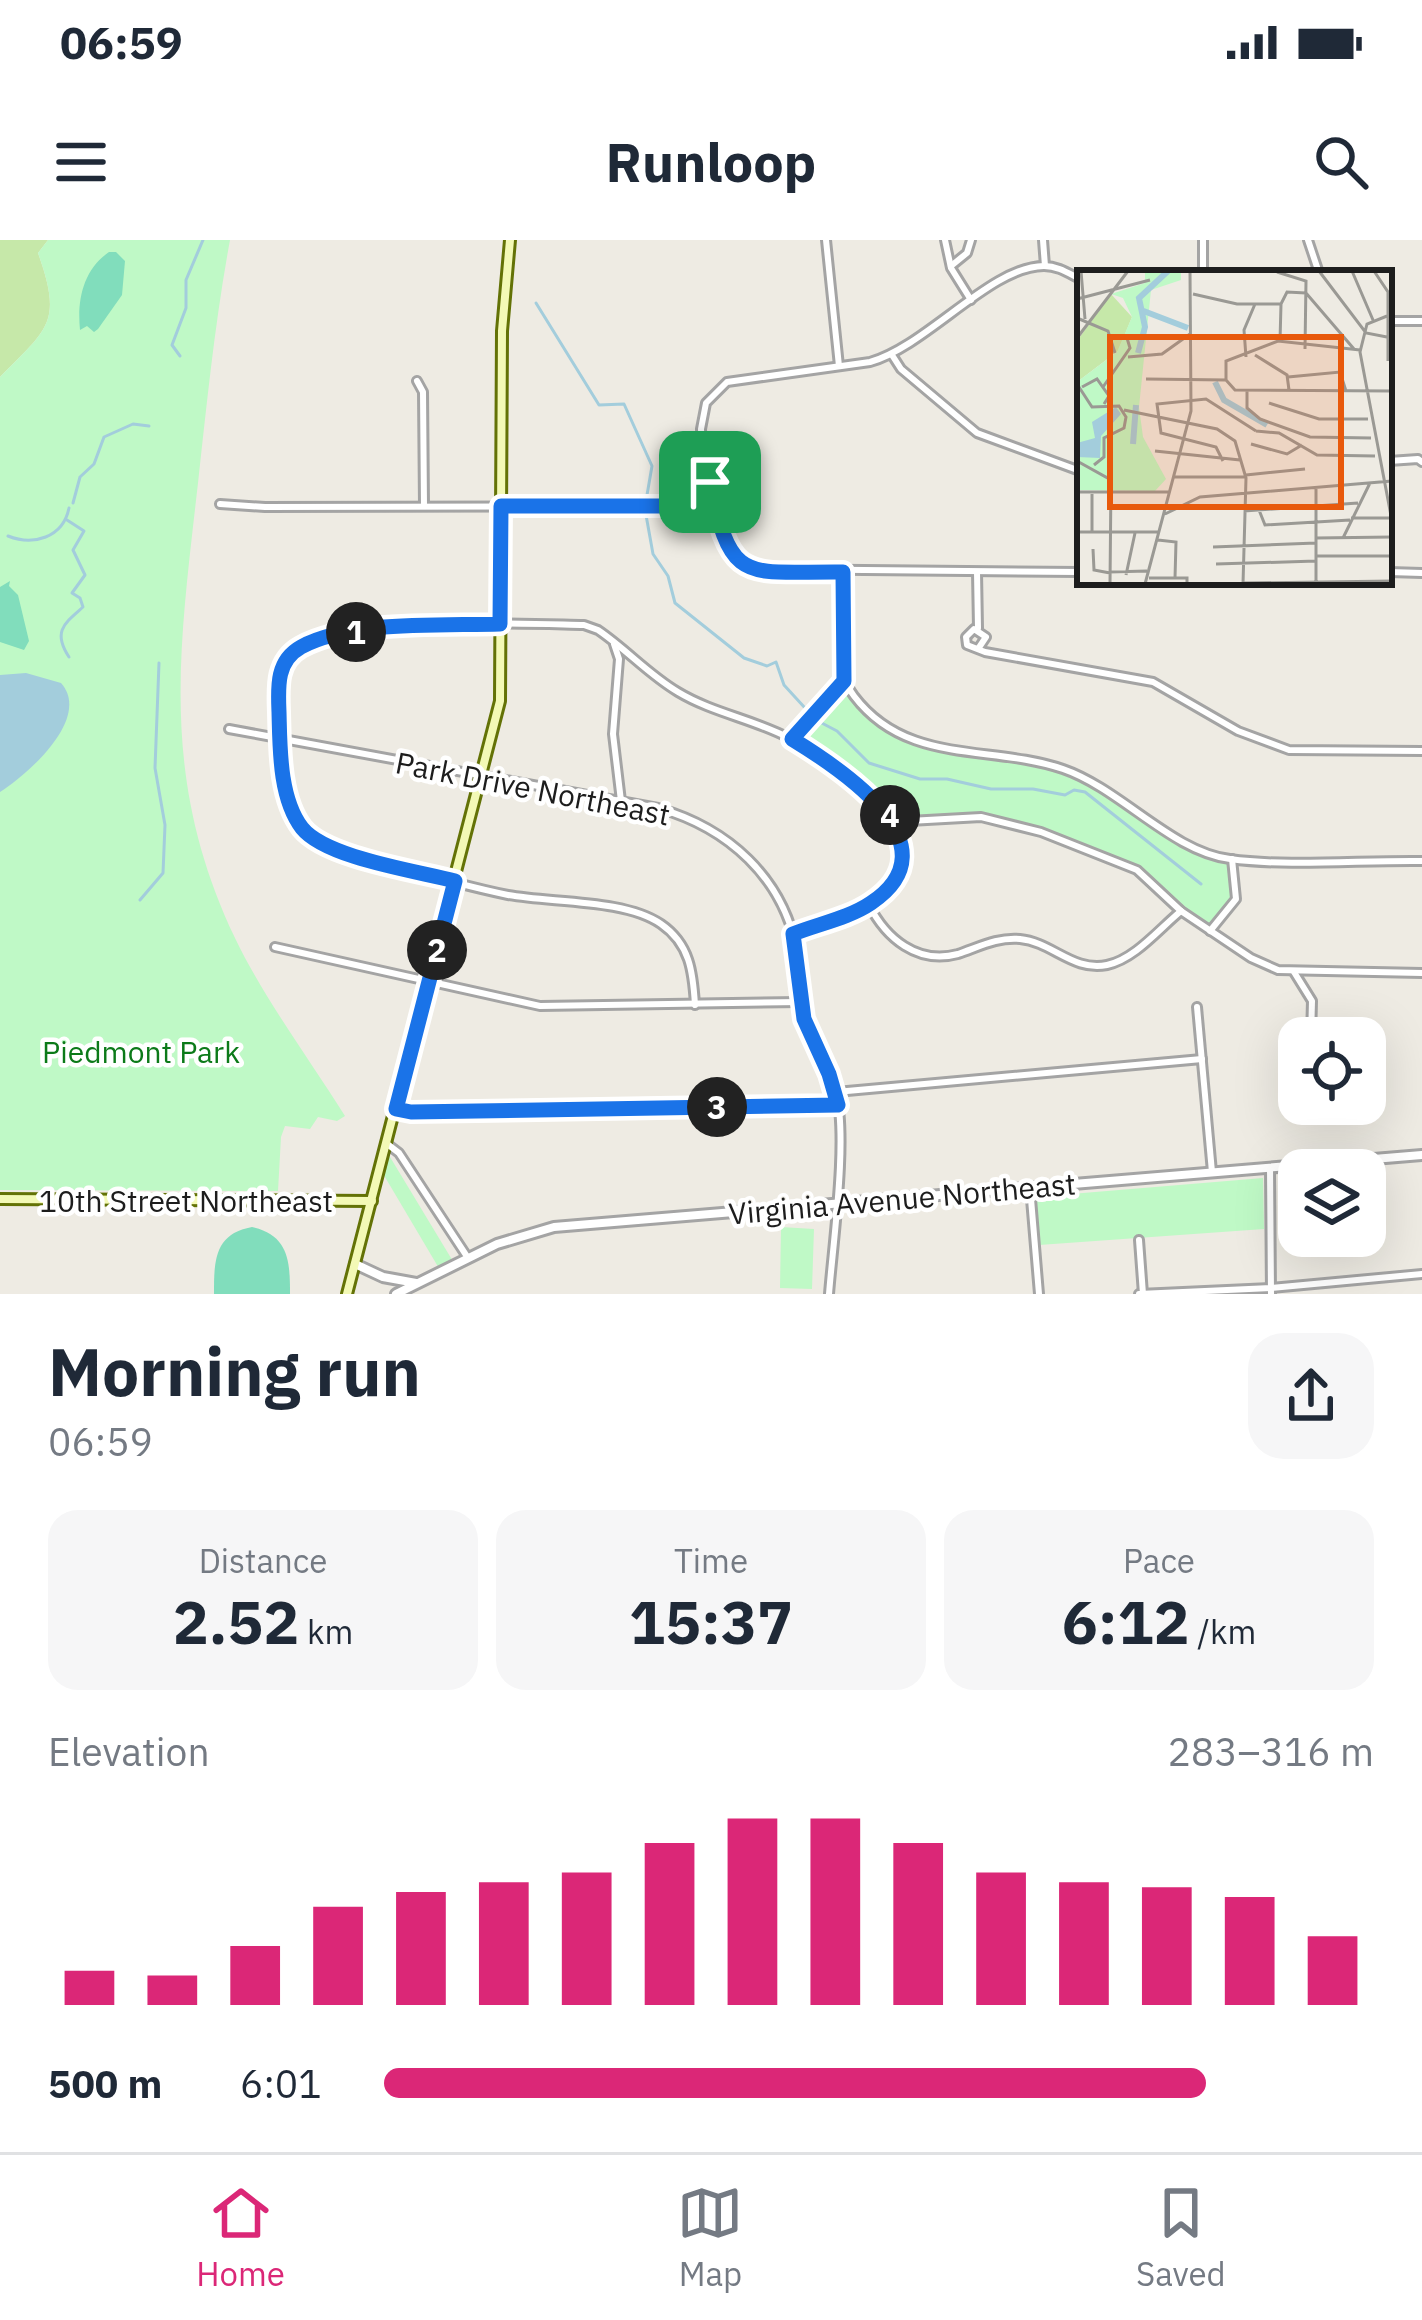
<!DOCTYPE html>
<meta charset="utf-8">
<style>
:root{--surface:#fff;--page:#f6f6f7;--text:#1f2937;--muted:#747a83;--line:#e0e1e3;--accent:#db2777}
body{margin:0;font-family:"IBM Plex Sans",sans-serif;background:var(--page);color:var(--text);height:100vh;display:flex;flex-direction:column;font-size:45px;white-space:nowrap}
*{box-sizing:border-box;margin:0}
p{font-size:39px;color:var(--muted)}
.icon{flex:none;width:66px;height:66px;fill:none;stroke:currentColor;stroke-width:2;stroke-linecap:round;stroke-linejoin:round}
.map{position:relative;height:1054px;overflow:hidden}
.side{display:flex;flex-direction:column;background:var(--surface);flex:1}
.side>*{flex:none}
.fabs{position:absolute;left:1278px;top:777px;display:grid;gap:24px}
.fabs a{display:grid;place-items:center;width:108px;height:108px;border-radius:24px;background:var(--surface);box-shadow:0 12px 48px #0002;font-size:60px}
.pin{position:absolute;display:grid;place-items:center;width:102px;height:102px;color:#fff;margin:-51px;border-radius:24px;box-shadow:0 6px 18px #0006}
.km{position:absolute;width:60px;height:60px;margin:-30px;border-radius:50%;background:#222;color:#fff;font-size:33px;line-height:60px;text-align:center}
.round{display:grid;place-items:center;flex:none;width:126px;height:126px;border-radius:36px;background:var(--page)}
.head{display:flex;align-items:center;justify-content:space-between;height:204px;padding:0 48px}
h1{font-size:66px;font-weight:700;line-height:90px}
.stats{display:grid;grid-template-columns:repeat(3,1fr);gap:18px;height:204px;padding:12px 48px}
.stats div{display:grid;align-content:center;border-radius:30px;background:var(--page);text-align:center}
.stats b{font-size:60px;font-weight:700}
.stats small{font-size:33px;font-weight:400}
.stats p{font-size:33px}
.chart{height:336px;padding:24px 48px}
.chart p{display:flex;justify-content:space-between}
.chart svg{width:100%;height:216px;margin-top:12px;stroke:var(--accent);stroke-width:6}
ul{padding:0 48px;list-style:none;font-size:39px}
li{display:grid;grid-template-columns:192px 144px 1fr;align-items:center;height:90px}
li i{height:30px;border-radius:15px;background:var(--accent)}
.status{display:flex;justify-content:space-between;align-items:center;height:84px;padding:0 60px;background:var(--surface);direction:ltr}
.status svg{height:33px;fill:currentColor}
header{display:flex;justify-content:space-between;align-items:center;height:156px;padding:0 48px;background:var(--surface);font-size:54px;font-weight:700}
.tab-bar{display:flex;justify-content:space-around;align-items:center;height:168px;border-top:3px solid var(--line);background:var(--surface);font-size:33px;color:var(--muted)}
.tab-bar a{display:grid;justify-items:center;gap:6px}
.tab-bar .on{color:var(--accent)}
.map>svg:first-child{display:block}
</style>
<div class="status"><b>06:59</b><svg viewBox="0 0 49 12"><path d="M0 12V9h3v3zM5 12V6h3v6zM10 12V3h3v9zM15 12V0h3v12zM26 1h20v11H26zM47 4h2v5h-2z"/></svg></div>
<header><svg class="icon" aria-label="menu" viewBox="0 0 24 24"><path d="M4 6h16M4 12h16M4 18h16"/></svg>Runloop<svg class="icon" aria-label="search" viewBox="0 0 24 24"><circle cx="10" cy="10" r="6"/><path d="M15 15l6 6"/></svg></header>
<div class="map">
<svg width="1422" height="1054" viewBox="0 0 1422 1054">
<rect width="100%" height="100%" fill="#eeebe3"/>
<path fill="#c6e8a9" d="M0 0H48L38 13C63 83 48 88 0 137Z"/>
<g fill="#bff9c6">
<path d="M48 0H230C215 81 207 162 198 243 179 411 159 538 235 698 263 757 310 820 345 876L337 881 318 877 310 889 285 886 281 897 278 951 0 950V137C48 88 63 83 38 13Z"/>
<path d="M844 442C860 466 877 485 903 500 943 523 1005 512 1048 526 1116 548 1161 599 1228 621L1235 640 1233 668 1206 692 1174 665 1152 638 1080 607 1007 583 955 578 903 585 793 501Z"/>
<polygon points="387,912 454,1023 440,1030 382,932"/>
<polygon points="1263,938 1264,989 1039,1005 1035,957"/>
<polygon points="781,987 814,989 812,1049 780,1048"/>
</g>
<g fill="#81ddbc">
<path d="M109 12H116L125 21 122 55 98 89 94 92 87 86 80 90C77 60 83 30 109 12Z"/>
<polygon points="10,341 9,346 18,355 29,401 24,410 0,402 0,347"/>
<path d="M252 987C289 995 290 1022 290 1054H214C214 1021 214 994 252 987Z"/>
</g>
<path fill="#a3cddc" d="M26 433 61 443C92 478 28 534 0 552V435Z"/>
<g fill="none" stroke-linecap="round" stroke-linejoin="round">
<g stroke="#a3cddc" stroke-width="3">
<polyline points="536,63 599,165 624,164 652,226 647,255"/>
<polyline points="180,116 172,105 186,68 186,40 203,0"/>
<polyline points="73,263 80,237 94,224 104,197 133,184 149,186"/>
<polyline points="646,275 653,314 668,336 675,363 744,418 767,426 776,422 784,445 816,480 837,491 869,523 920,539 947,539 991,549 1033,549 1065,555 1074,550 1085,552 1201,644"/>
<path d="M67 280 84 291 73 310 85 335 72 353 80 358 83 367C65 383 52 391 69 417"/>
<path d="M8 296C33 306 63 298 69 268"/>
<polyline points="140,660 163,633 165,585 155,528 159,423"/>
</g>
<defs>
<g id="minor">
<polyline points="826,0 839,126"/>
<polyline points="945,0 951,28 971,60"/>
<polyline points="1043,0 1045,26"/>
<polyline points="1308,0 1319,33"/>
<polyline points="951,26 967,13 971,0"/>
<polyline points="1203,33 1203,0"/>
<path d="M1080 39C1068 33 1058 26 1044 26 991 26 927 106 870 122L727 142 706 163 701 189 702 209 726 307 741 323 754 329 1080 332"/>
<polyline points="1389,81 1422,81"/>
<polyline points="892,115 901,129 977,193 1080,231"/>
<polyline points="417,141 423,152 424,266"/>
<polyline points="1389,221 1418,219 1422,222"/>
<polyline points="220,264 265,267 714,266"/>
<polyline points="695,268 718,285"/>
<path d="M843 332C842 369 830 425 854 456 907 526 990 504 1063 529 1121 549 1172 612 1230 619 1289 627 1362 620 1422 621"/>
<polyline points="977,332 978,388"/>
<polyline points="1389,332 1422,333"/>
<polyline points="614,404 619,419 613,494 621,561"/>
<polyline points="978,409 986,397 974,389 966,397 967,405 985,412 1153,442 1238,491 1289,510 1422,511"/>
<path d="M229 489 658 568C728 588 783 637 797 711 801 733 799 754 803 776 809 803 828 825 836 852 848 898 833 1003 829 1054"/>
<polyline points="792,499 844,441"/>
<polyline points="896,585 909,581 981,577 1041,592 1137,630 1181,671 1251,718 1278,730 1422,733"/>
<path d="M869 665C886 698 917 725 958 714 979 707 997 697 1020 699 1052 702 1073 732 1107 725 1135 719 1159 689 1181 671"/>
<polyline points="1210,691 1236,659 1232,619"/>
<polyline points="275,707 540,766 801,762"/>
<polyline points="1294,732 1312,761 1311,798"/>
<path d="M695 765C693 732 690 704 661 684 625 659 552 663 508 655 449 643 389 624 331 608 293 592 286 554 282 517 279 489 269 442 288 418 324 374 526 384 584 385L598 390C626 409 649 435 678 452 713 473 753 479 789 498 811 509 829 525 848 541 888 572 933 610 878 658 856 677 820 684 793 694"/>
<polyline points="1197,767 1212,932"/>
<polyline points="836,852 1202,819"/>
<polyline points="396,869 411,872 838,865"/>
<polyline points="386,903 399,913 468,1018"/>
<polyline points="1270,927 1271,1054"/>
<polyline points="1030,947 1039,1054"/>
<polyline points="1139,1000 1143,1054"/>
<polyline points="1139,1054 1271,1048 1422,1034"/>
</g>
<g id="tertiary">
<polyline points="355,1024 383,1037 416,1043"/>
<polyline points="396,1054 497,1004 554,987 1422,915"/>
</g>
<g id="secondary">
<polyline points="0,959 372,961"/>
<polyline points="347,1054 500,461 502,91 510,0"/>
</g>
</defs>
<use href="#minor" stroke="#a4a4a4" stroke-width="12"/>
<use href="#tertiary" stroke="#a4a4a4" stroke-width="14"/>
<use href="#secondary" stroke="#637206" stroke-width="14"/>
<use href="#minor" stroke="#fff" stroke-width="6"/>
<use href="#tertiary" stroke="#fff" stroke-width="8"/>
<use href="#secondary" stroke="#f3f9b6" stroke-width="8"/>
</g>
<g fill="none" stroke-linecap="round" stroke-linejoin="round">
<defs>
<path id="route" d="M710 242C731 347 745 331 843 332L844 441 792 499C841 529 958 605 871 663 849 678 818 684 793 694L804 779 829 834 838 865 411 872 396 869 455 641C417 631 326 618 302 588 279 558 280 507 279 472 278 447 276 421 301 407 350 380 445 386 500 384L501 266H692L706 255Z"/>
</defs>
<use href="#route" stroke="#fff" stroke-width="24"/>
<use href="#route" stroke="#1a73e8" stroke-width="15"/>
</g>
<g text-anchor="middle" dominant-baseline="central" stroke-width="9" stroke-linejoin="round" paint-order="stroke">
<g font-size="30" fill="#1d1d1d" stroke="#fff">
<text transform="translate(533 548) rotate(11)">Park Drive Northeast</text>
<text transform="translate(902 958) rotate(-5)">Virginia Avenue Northeast</text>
<text x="186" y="960">10th Street Northeast</text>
</g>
<g font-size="30" fill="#0c7a19" stroke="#fff">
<text x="141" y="811">Piedmont Park</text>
</g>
</g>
<g transform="translate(1077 30)">
<rect width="315" height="315" fill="#eeebe3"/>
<path d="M34 24 55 47 41 81 0 112V71Z" fill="#c6e8a9"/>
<path d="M68 1H104V10L74 20 62 137 66 167 89 209 78 221 0 220V112L40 82 55 47 46 28 34 24 68 13Z" fill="#bff9c6"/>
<path d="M39 137 44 144 24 166 23 188 0 187V173L18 168 15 152Z" fill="#a3cddc"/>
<path fill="none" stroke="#a3cddc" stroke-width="6" d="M64 40 111 58M61 83 68 57 62 28 91 1M138 112 147 130 190 155M56 174 59 135"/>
<path fill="none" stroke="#9a9994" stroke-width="3" d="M4 1 8 49M242 1 289 63 315 68M275 1 296 50M297 1 311 22V91M200 2 229 11 228 79M229 23 277 79M116 24 160 34H204L210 22 229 23M0 29 73 10M315 44 290 54 283 82 315 251M0 48 31 61 38 83M0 68 51 1M203 71 204 34M178 85 210 105 212 120M51 87 85 84 113 64M169 87 167 60 178 34M211 107 263 102 269 121M69 109 149 110 158 120 315 121M149 110V91L201 71 283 80M0 114 15 137 42 136 49 147 47 158 27 168V187L17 195M5 117 20 109 32 126 27 134M26 117 53 78 50 68M170 120V138L183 149 233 167 294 168M192 133 242 149H291M47 140 140 159 158 171 169 208 166 314M179 161 202 163 240 185 298 186M174 174 210 184 225 175M78 181 163 190M0 191 34 210 33 314M146 191 139 177 84 163 80 134 129 129 179 161M169 205 228 199M97 207H169M0 222H93M182 240 188 255 273 250M167 241 281 233M88 244 123 227 315 211M274 248H313M0 262H83M15 262V224M239 268 315 267M266 268 293 213M81 270 99 272 98 308M136 277 239 273M16 279 17 300 33 303M239 286H315M139 294 239 291M32 302 70 301M49 305 58 263M72 308H110V314M239 311V217M166 313 315 311M68 314 114 141 113 1"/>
<path fill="#e8590c" fill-opacity="0.15" stroke="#e8590c" stroke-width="6" d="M33 67H264V237H33Z"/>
<rect width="315" height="315" fill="none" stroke="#1d1d1d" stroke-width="6"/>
</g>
</svg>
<div class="fabs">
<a><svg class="icon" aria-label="locate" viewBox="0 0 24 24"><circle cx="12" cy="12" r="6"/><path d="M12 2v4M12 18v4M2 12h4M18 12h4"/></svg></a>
<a><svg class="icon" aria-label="layers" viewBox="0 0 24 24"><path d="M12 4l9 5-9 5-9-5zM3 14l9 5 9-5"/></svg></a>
</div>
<div class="pin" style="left:710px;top:242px;background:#1e9e55"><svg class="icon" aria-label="arrive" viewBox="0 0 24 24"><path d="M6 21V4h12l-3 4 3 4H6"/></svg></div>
<b class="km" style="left:356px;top:392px">1</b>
<b class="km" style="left:437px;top:710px">2</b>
<b class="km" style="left:717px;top:867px">3</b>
<b class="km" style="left:890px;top:575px">4</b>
</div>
<section class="side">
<div class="head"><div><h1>Morning run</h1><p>06:59</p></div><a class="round"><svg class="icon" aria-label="share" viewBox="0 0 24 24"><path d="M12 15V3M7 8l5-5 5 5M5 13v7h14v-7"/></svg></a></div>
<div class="stats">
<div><p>Distance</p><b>2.52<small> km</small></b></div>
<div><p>Time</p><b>15:37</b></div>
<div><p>Pace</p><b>6:12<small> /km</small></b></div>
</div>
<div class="chart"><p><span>Elevation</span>283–316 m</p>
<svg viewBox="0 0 160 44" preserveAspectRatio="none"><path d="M5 44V37M15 44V38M25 44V32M35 44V24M45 44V21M55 44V19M65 44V17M75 44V11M85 44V6M95 44V6M105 44V11M115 44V17M125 44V19M135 44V20M145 44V22M155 44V30"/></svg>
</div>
<ul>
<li><b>500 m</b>6:01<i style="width:83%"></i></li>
</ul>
</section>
<nav class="tab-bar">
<a class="on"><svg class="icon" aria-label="home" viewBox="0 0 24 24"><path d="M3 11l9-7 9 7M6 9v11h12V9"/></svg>Home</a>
<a><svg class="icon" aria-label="map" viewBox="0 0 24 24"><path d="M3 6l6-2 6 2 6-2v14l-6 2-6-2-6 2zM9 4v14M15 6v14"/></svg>Map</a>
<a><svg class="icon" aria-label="saved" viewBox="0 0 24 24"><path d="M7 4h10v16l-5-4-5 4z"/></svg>Saved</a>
</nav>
